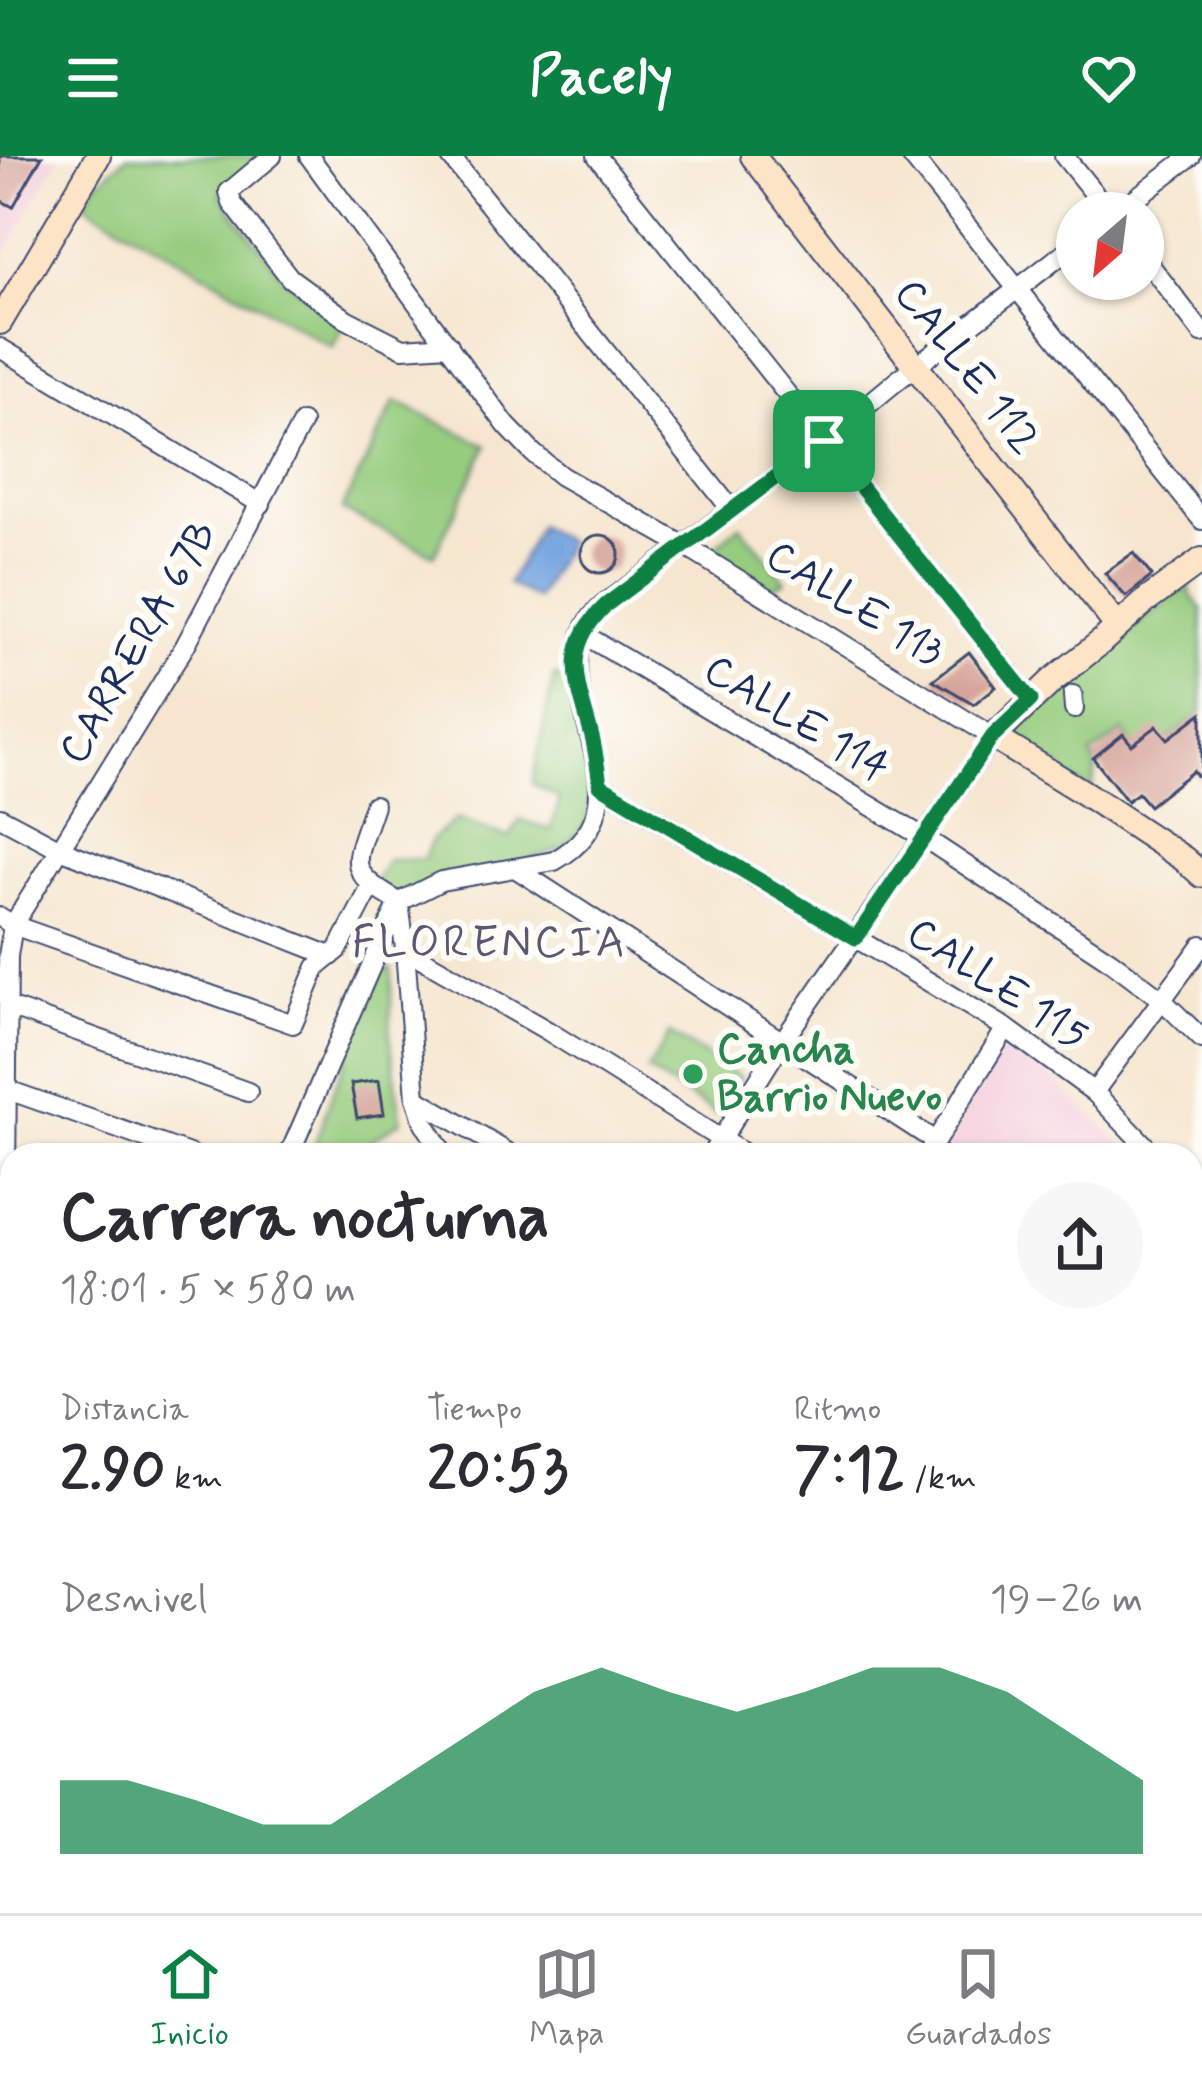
<!DOCTYPE html>
<html lang="es">
<meta charset="utf-8">
<style>
:root{--surface:#fff;--page:#f7f7f7;--text:#2b2b33;--muted:#7c7c81;--line:#e1e1e2;--accent:#0b8043}
body{margin:0;font-family:Mynerve,sans-serif;background:var(--page);color:var(--text);height:100vh;display:flex;flex-direction:column;font-size:45px;white-space:nowrap}
*{box-sizing:border-box;margin:0}
p{font-size:39px;color:var(--muted)}
.icon{flex:none;width:66px;height:66px;fill:none;stroke:currentColor;stroke-width:2;stroke-linecap:round;stroke-linejoin:round}
.map{position:relative;flex:1;overflow:hidden}
.drawer{position:absolute;left:0px;top:987px;width:1203px;height:771px;display:flex;flex-direction:column;background:var(--surface);border-radius:36px 36px 0 0;box-shadow:0 3px 9px #0004}
.drawer>*{flex:none}
.needle{width:78px;rotate:208deg}
.buttons{position:absolute;left:1056px;top:36px;display:grid;gap:24px}
.buttons a{display:grid;place-items:center;width:108px;height:108px;border-radius:50%;background:var(--surface);box-shadow:0 3px 9px #0004;font-size:60px}
.pin{position:absolute;display:grid;place-items:center;width:102px;height:102px;color:#fff;margin:-51px;border-radius:24px;box-shadow:0 6px 18px #0006}
.round{display:grid;place-items:center;flex:none;width:126px;height:126px;border-radius:63px;background:var(--page)}
.headline{display:flex;align-items:center;justify-content:space-between;height:204px;padding:0 60px}
h1{font-size:66px;font-weight:700;line-height:90px}
.metrics{display:grid;grid-template-columns:repeat(3,1fr);gap:18px;height:204px;padding:12px 60px}
.metrics div{display:grid;align-content:center}
.metrics b{font-size:60px;font-weight:700}
.metrics small{font-size:33px;font-weight:400}
.metrics p{font-size:33px}
.chart{height:336px;padding:24px 60px}
.chart p{display:flex;justify-content:space-between}
.chart svg{width:100%;height:216px;margin-top:12px;fill:var(--accent);opacity:.7}
header{display:flex;justify-content:space-between;align-items:center;height:156px;padding:0 60px;background:var(--accent);color:#fff;font-size:54px;font-weight:700}
.dock{display:flex;justify-content:space-around;align-items:center;height:168px;border-top:3px solid var(--line);background:var(--surface);font-size:33px;color:var(--muted)}
.dock a{display:grid;justify-items:center;gap:6px}
.dock .active{color:var(--accent)}
.map>svg:first-child{display:block}
</style>
<header><svg class="icon" aria-label="menu" viewBox="0 0 24 24"><path d="M4 6h16M4 12h16M4 18h16"/></svg>Pacely<svg class="icon" aria-label="heart" viewBox="0 0 24 24"><path d="M12 20l-8-8c-3-5 5-10 8-4 3-6 11-1 8 4z"/></svg></header>
<div class="map">
<svg width="1202" height="1757" viewBox="0 0 1202 1757">
<rect width="100%" height="100%" fill="#fdfcf7"/>
<filter id="ink" filterUnits="userSpaceOnUse"><feTurbulence type="fractalNoise" baseFrequency=".00833" numOctaves="2"/><feDisplacementMap in="SourceGraphic" scale="24" xChannelSelector="R" yChannelSelector="G"/><feConvolveMatrix kernelMatrix="1 2 1 2 8 2 1 2 1" color-interpolation-filters="sRGB"/></filter>
<filter id="wash" filterUnits="userSpaceOnUse"><feTurbulence type="fractalNoise" baseFrequency=".004" numOctaves="4" result="noise"/><feDisplacementMap in="SourceGraphic" scale="48" xChannelSelector="R" yChannelSelector="G"/><feGaussianBlur stdDeviation="2.7" result="paint"/><feColorMatrix in="noise" values="0 0 0 0 0 0 0 0 0 0 0 0 0 0 0 0 0 1.4 0 .05"/><feComposite in="paint" operator="in"/></filter>
<g filter="url(#wash)">
<rect width="100%" height="100%" fill="#f6e6cf"/>
<g fill="#f4cfdd">
<polygon points="0,0 60,0 0,107"/>
<polygon points="1005,886 1034,904 1134,999 940,999"/>
</g>
<g fill="#96cc7e" stroke="#587e6e" stroke-width="3">
<polygon points="127,0 267,0 220,39 287,126 346,166 332,191 84,48 95,29"/>
<polygon points="395,245 487,290 434,399 342,354"/>
<polygon points="740,369 786,425 764,435 708,398"/>
<polygon points="1189,429 1191,440 1202,453 1202,557 1168,583 1132,589 1123,575 1091,599 1096,612 1091,636 1017,585 1017,570 1039,549 1109,497 1107,493"/>
<polygon points="554,520 577,528 594,632 586,666 564,692 399,746 371,731 388,704 424,703 432,683 457,663 509,682 520,664 551,674 560,643 532,627"/>
<polygon points="382,813 392,813 390,880 401,965 348,999 311,999 332,938"/>
<polygon points="670,878 740,921 717,958 647,915"/>
<polygon points="0,1509 12,1515 12,1609 0,1592"/>
</g>
<polygon fill="#78b06d" stroke="#4a7066" stroke-width="3" points="0,1108 12,1113 12,1303 0,1297"/>
<polygon fill="#77a6e0" stroke="#496a9f" stroke-width="3" points="539,370 567,386 537,443 508,428"/>
<g fill="none" stroke-linecap="round" stroke-linejoin="round">
<g stroke="#77a6e0" stroke-width="4.5">
<polyline points="0,1193 12,1216"/>
<polyline points="1191,1304 1202,1306"/>
</g>
</g>
<g id="blocks">
<g fill="#d6a49a">
<polygon points="0,0 42,0 13,51 0,44"/>
<circle cx="600" cy="398" r="19"/>
<polygon points="1133,397 1152,420 1126,441 1105,417"/>
<polygon points="969,496 996,531 974,548 933,524"/>
<polygon points="1202,557 1202,626 1193,615 1149,650 1138,637 1127,645 1093,602 1123,578 1132,589 1157,570 1168,583"/>
<polygon points="379,924 384,958 357,962 351,928"/>
</g>
</g>
</g>
<g filter="url(#ink)">
<use href="#blocks" fill-opacity="0" stroke="#3c4a6f" stroke-width="3"/>
<g fill="none" stroke-linecap="round" stroke-linejoin="round">
<defs>
<g id="street">
<polyline points="272,0 229,36 232,47 290,122 346,163 403,192 449,189"/>
<polyline points="309,0 507,270 533,297 561,320 683,389 993,581 782,886 711,999"/>
<polyline points="450,0 731,353"/>
<polyline points="597,0 1031,544"/>
<polyline points="911,0 1202,364"/>
<polyline points="1064,0 1110,57"/>
<polyline points="1116,57 1191,0"/>
<polyline points="1143,100 1202,177"/>
<polyline points="0,192 261,348"/>
<polyline points="583,478 923,681 1111,805 1161,843 1202,883"/>
<polyline points="1073,539 1074,553"/>
<polyline points="600,629 1006,872 1094,936 1154,999"/>
<path d="M374 649C356 705 341 714 399 746"/>
<polyline points="0,661 60,693 331,800"/>
<polyline points="515,712 935,985"/>
<path d="M399 746 441 725 554 705C656 649 547 545 586 470 596 450 623 435 640 422 701 375 764 331 824 285 856 260 885 233 917 209 971 169 1024 128 1077 87"/>
<polyline points="399,746 405,793 416,942 424,967 444,999"/>
<polyline points="0,761 13,769 293,868 317,811 338,794 371,731"/>
<polyline points="405,793 548,875 746,999"/>
<polyline points="9,851 248,936"/>
<polyline points="8,934 192,999"/>
<polyline points="1094,936 1202,789"/>
<polyline points="416,942 512,999"/>
<polyline points="289,999 399,746"/>
<polyline points="927,999 1006,872"/>
<polyline points="1191,1038 1202,1050"/>
<polyline points="12,1097 1,1093 6,1024 8,800 13,769 185,490 302,267"/>
<polyline points="1191,1213 1202,1224"/>
<polyline points="0,1307 12,1313"/>
<polyline points="0,1403 12,1410"/>
<polyline points="1191,1484 1202,1490"/>
<polyline points="0,1500 12,1507"/>
<polyline points="1191,1597 1202,1603"/>
<polyline points="1191,1723 1202,1729"/>
<polyline points="0,1741 31,1757"/>
<polyline points="581,1746 597,1757"/>
<polyline points="869,1746 891,1757"/>
<polyline points="208,1757 209,1746"/>
</g>
<g id="secondary">
<polyline points="753,0 1117,470"/>
<polyline points="0,166 98,0"/>
<polyline points="1202,404 1146,445 1101,486 1053,524 993,581 1081,635 1184,703 1202,719"/>
<polyline points="1191,1362 1202,1348"/>
<polyline points="0,1630 12,1636"/>
<polyline points="287,1746 408,1757"/>
<polyline points="650,1757 682,1746"/>
<polyline points="1025,1757 1028,1746"/>
</g>
</defs>
<use href="#street" stroke="#3c4a6f" stroke-width="22"/>
<use href="#secondary" stroke="#3c4a6f" stroke-width="28"/>
<use href="#street" stroke="#fff" stroke-width="18"/>
<use href="#secondary" stroke="#fee4c6" stroke-width="24"/>
</g>
</g>
<g fill="none" stroke-linecap="round" stroke-linejoin="round" filter="url(#ink)">
<defs>
<path id="route" d="M824 285 1031 544 993 580 856 782 600 629C598 613 596 597 592 581 578 527 559 494 606 449Z"/>
</defs>
<use href="#route" stroke="#fff" stroke-width="24"/>
<use href="#route" stroke="#0b8043" stroke-width="15"/>
</g>
<circle fill="#2e9e5b" stroke="#fdfcf7" stroke-width="4.5" cx="693" cy="918" r="12"/>
<g text-anchor="middle" dominant-baseline="central" stroke-width="12" stroke-linejoin="round" paint-order="stroke">
<g font-size="42" fill="#1b2f5e" stroke="#fdfcf7">
<text transform="translate(966 211) rotate(52)">CALLE 112</text>
<text transform="translate(854 449) rotate(32)">CALLE 113</text>
<text transform="translate(139 487) rotate(-60)">CARRERA 67B</text>
<text transform="translate(796 564) rotate(31)">CALLE 114</text>
<text transform="translate(997 829) rotate(33)">CALLE 115</text>
</g>
<g font-size="42" font-weight="bold" fill="#27864d" stroke="#fdfcf7" text-anchor="start">
<text x="717" y="894">Cancha<tspan x="717" dy="48">Barrio Nuevo</tspan></text>
</g>
<g font-size="45" letter-spacing="3" fill="#5c5873" stroke="#fdfcf7">
<text x="490" y="787">FLORENCIA</text>
</g>
</g>
</svg>
<div class="buttons">
<a><svg class="needle" viewBox="-14 -14 28 28"><path d="M0-13l5 13h-10z" fill="#e53935"/><path d="M0 13l5-13h-10z" fill="#7c7c81"/></svg></a>
</div>
<div class="pin" style="left:824px;top:285px;background:#1e9e55"><svg class="icon" aria-label="arrive" viewBox="0 0 24 24"><path d="M6 21V4h12l-3 4 3 4H6"/></svg></div>
<section class="drawer">
<div class="headline"><div><h1>Carrera nocturna</h1><p>18:01 · 5 × 580 m</p></div><a class="round"><svg class="icon" aria-label="share" viewBox="0 0 24 24"><path d="M12 15V3M7 8l5-5 5 5M5 13v7h14v-7"/></svg></a></div>
<div class="metrics">
<div><p>Distancia</p><b>2.90<small> km</small></b></div>
<div><p>Tiempo</p><b>20:53</b></div>
<div><p>Ritmo</p><b>7:12<small> /km</small></b></div>
</div>
<div class="chart"><p><span>Desnivel</span>19–26 m</p>
<svg viewBox="0 0 160 44" preserveAspectRatio="none"><path d="M0 44V29L10 29L20 33L30 38L40 38L50 29L60 20L70 11L80 6L90 11L100 15L110 11L120 6L130 6L140 11L150 20L160 29V44z"/></svg>
</div>
</section>
</div>
<nav class="dock">
<a class="active"><svg class="icon" aria-label="home" viewBox="0 0 24 24"><path d="M3 11l9-7 9 7M6 9v11h12V9"/></svg>Inicio</a>
<a><svg class="icon" aria-label="map" viewBox="0 0 24 24"><path d="M3 6l6-2 6 2 6-2v14l-6 2-6-2-6 2zM9 4v14M15 6v14"/></svg>Mapa</a>
<a><svg class="icon" aria-label="saved" viewBox="0 0 24 24"><path d="M7 4h10v16l-5-4-5 4z"/></svg>Guardados</a>
</nav>
